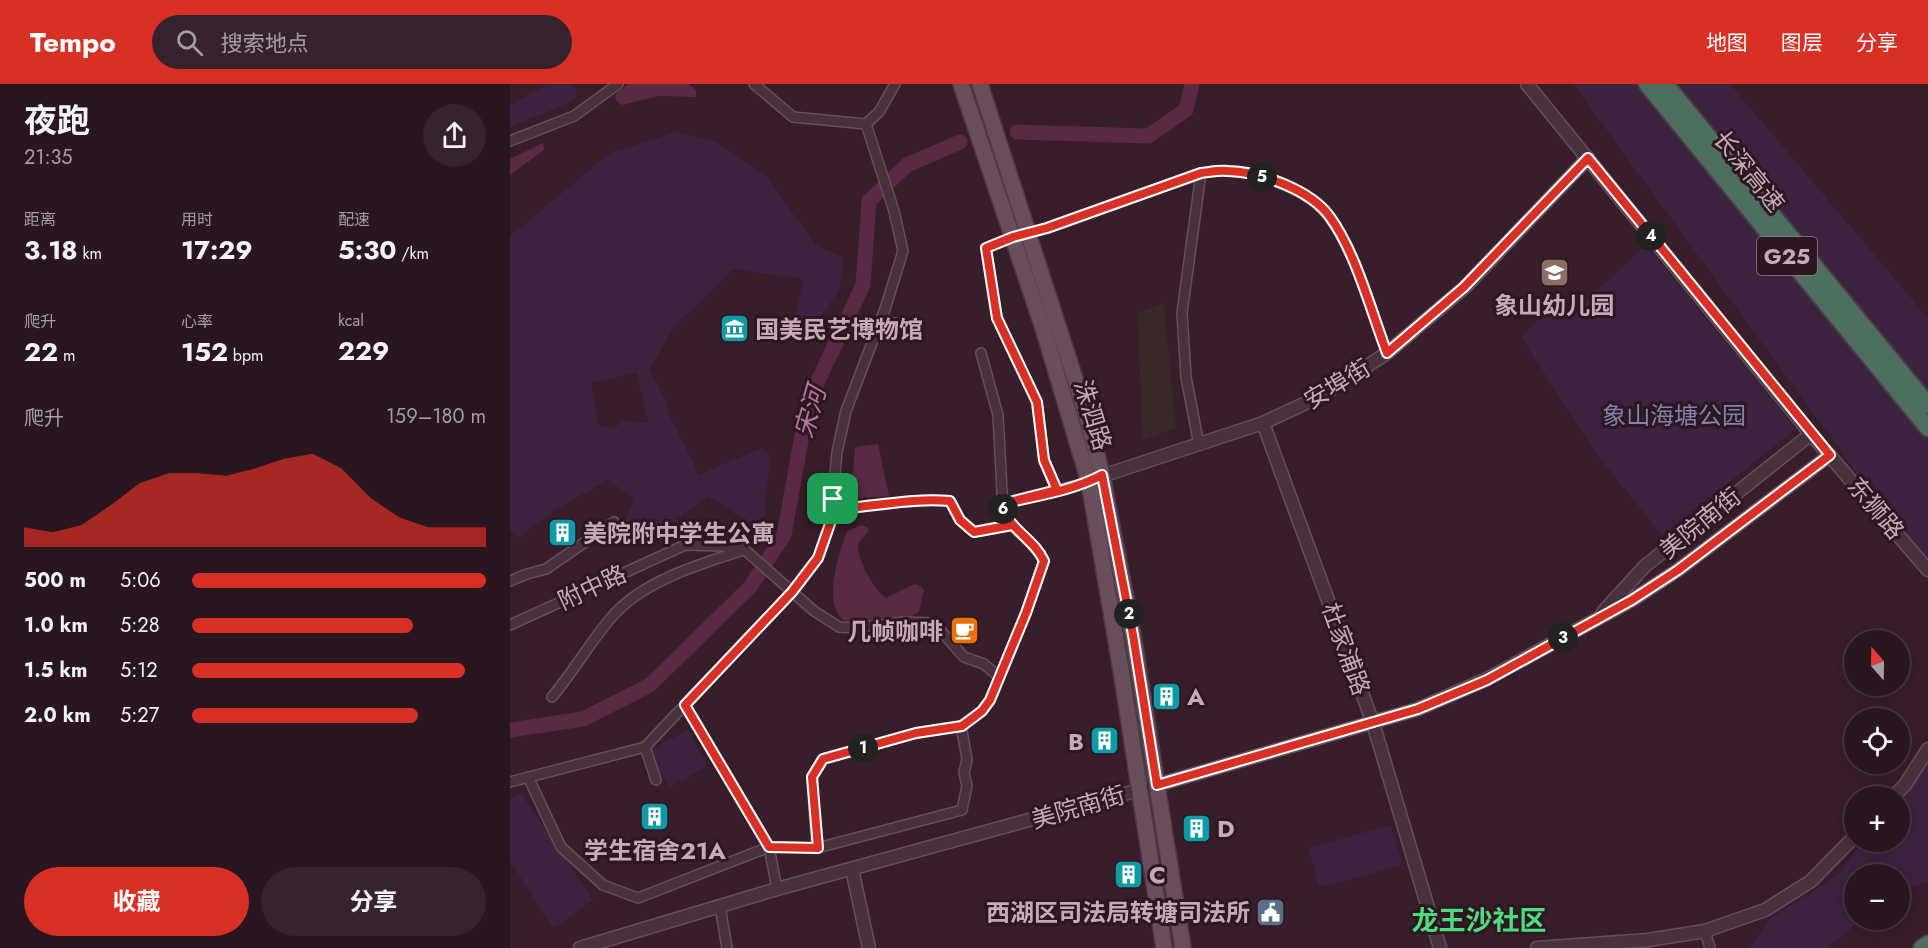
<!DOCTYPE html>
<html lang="zh">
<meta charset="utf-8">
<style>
:root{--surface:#2a1620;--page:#36232d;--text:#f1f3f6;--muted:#a59fa5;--line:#46353e;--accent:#d93025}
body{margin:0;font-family:Jost,"Noto Sans SC",sans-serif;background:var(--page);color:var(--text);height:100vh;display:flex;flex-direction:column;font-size:22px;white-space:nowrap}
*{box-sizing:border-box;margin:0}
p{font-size:20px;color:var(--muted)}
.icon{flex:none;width:33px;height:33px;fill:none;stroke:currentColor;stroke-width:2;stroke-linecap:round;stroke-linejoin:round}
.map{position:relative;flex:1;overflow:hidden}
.panel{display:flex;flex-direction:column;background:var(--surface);width:510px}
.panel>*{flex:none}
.needle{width:39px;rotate:340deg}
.fabs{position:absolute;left:1334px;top:546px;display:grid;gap:12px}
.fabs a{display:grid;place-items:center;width:66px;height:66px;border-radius:50%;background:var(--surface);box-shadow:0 3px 15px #0003,0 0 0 2px var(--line);font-size:30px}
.pin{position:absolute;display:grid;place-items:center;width:51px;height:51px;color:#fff;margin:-26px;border-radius:12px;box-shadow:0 3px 9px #0006}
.km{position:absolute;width:30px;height:30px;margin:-15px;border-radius:50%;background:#222;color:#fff;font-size:16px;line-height:30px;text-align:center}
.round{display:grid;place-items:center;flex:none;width:63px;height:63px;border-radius:32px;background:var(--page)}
.headline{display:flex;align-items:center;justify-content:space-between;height:102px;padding:0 24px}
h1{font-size:33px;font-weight:700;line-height:45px}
.stats{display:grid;grid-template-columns:repeat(3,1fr);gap:9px;height:102px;padding:6px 24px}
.stats div{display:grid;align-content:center}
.stats b{font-size:26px;font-weight:700}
.stats small{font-size:16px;font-weight:400}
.stats p{font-size:16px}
.chart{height:168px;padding:12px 24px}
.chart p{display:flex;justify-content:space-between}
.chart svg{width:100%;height:108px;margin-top:6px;fill:var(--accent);opacity:.7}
.action{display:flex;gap:12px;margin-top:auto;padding:12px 24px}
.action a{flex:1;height:69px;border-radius:36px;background:var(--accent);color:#fff;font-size:24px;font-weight:700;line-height:69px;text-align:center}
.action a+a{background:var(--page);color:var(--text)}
ul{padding:0 24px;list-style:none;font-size:20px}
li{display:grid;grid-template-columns:96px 72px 1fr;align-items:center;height:45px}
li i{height:15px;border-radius:8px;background:var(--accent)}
header{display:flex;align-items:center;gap:36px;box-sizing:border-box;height:84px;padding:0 30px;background:var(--accent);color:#fff}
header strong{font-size:28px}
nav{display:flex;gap:33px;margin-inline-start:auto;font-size:21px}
.search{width:420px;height:54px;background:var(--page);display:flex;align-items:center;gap:15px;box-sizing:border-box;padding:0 21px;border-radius:33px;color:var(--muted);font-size:22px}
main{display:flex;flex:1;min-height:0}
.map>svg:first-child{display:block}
</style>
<header>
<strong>Tempo</strong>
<div class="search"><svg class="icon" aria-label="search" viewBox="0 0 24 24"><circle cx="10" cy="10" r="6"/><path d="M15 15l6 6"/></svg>搜索地点</div>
<nav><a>地图</a><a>图层</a><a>分享</a></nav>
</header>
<main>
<section class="panel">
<div class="headline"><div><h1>夜跑</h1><p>21:35</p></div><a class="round"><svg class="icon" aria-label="share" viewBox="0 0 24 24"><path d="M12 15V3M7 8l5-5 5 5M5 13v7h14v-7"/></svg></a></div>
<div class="stats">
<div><p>距离</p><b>3.18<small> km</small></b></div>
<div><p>用时</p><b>17:29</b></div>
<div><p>配速</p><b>5:30<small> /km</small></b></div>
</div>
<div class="stats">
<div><p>爬升</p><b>22<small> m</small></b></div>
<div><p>心率</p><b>152<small> bpm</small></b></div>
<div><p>kcal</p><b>229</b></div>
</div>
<div class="chart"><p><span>爬升</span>159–180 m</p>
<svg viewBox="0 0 160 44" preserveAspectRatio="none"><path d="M0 44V36L10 38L20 35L30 27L40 18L50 14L60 14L70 15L80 12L90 8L100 6L110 12L120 24L130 32L140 36L150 36L160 36V44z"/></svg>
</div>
<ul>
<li><b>500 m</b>5:06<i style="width:100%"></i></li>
<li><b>1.0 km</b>5:28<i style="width:75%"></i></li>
<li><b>1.5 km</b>5:12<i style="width:93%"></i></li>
<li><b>2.0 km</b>5:27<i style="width:77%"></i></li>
</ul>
<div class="action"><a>收藏</a><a>分享</a></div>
</section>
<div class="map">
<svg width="1418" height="864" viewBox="0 0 1418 864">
<rect width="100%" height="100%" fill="#381d2b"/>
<polygon fill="#392929" points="654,219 666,344 633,356 627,229"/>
<g fill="#3c233f" fill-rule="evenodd">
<polygon points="38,0 62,0 68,11 61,18 0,43 0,21"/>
<polygon points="1063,0 1220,0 1418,234 1418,491 1411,477"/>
<path d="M166 48 207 58 255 91 306 161 334 174 329 206 309 236 286 234 293 195 223 185 164 243 139 286 154 313 160 333 189 391 251 364 260 371 255 431 243 440 198 412 157 442 115 438 124 414 98 396 43 427 9 454 0 447V152L100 69ZM127 289 138 339 113 337 103 345 88 340 81 299Z"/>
<polygon points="1136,161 1286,345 1152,451 1088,372 1011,253 1034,230 1038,215 1046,215 1060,232"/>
<polygon points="178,646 198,682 159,703 139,667"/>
<polygon points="1418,662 1418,797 1389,809 1389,790 1344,790 1344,836 1351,836 1317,864 1240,864 1260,835 1327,792 1352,758 1389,758 1389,712"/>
<polygon points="10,708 83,816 44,844 0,777 0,715"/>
<polygon points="881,741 892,778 889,782 816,802 809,801 798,764"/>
</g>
<g fill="#5a2944">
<polygon points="118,0 179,0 186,6 186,13 149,12 112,21 106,17 105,11"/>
<polygon points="33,59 34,66 0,91 0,75"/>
<polygon points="368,360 379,412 341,414 345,363"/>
<path d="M351 441 357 443 359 447C357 450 351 455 349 458 344 472 365 507 376 514L405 500 410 502 414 506 409 528C395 536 380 536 364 538 359 539 351 542 346 541 306 535 329 469 337 447Z"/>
</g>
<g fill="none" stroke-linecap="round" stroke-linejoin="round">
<g stroke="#5a2944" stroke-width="15">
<polyline points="507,48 638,52 676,26 682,0"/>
<polyline points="0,646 73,635 140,601 240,503 274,451 298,318 353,201 359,117 397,81 450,58"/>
</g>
<defs>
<g id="minor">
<polyline points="244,0 283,33 356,40 369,28 385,0"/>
<polyline points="0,57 64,32 108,0"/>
<polyline points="371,236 406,244"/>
<polyline points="689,361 676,293 672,229 691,89"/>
<path d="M547 407 534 376 527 318 487 234 476 164 503 153 537 144 691 89C700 88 709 86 718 87 751 88 800 106 820 134 846 169 861 227 877 269"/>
<path d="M323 415 337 424C372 421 405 414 440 417L450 436 464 448 502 441"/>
<polyline points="492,420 579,398"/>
<polyline points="235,466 304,527 329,543 343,544 395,538 424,539 454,573 474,580 489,593"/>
<polyline points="0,497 17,490 36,485 104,438"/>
<polyline points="0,541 175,461 212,462 235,466"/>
<path d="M42 613C63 588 79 560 100 535 130 498 189 480 234 466"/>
<polyline points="175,621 259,763 267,805"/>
<polyline points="135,663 146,696"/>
<path d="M18 693 51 763 93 801 128 814 259 763 307 764 452 726 457 702 454 689 457 675 451 642 472 627 480 616 516 529 534 477C524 456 500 447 493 426L488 331 471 269"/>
<polyline points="0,698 135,663 282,508 308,474 321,437 327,368 336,327 376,222 393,167 384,127 356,40"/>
<polyline points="307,764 302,693 313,675 406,649 451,642"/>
<polyline points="210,822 217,864"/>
<polyline points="1195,847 1200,864"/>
</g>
<g id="tertiary">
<polyline points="1017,0 1301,350 1418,486"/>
<polyline points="753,339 863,639 930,864"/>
<polyline points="586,394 753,339 811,312 877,269 955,203 1078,74"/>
<polyline points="1093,528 1135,482 1301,350"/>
<polyline points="1384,712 1395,701 1418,665"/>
<polyline points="342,785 359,864"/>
<polyline points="70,864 267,805 647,701 908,625 977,595 1122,516 1168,486 1320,371"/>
<polyline points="1027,864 1138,856 1195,847 1255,826 1301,797 1344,753"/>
</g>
<g id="primary">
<polyline points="451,0 533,244 579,398 611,586 654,864"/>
<polyline points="470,0 577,332 592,391 623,551 673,864"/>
</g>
<g id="motorway">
<polyline points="1137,0 1418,344"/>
<polyline points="1155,0 1418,321"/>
<polyline points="1412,864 1418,860"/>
</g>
</defs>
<use href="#minor" stroke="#664e5b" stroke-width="12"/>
<use href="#tertiary" stroke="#664e5b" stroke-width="15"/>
<use href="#primary" stroke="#513a46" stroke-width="18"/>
<use href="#motorway" stroke="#523b48" stroke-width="20"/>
<use href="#minor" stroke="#48313d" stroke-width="9"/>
<use href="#tertiary" stroke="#48313d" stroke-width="12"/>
<use href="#primary" stroke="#694e5c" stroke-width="15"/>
<use href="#motorway" stroke="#4d6f5e" stroke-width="16"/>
</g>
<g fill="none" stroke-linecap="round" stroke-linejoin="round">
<defs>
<path id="route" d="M323 415 321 437 308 474 282 508 175 621 259 763 308 764 302 693 313 675 406 649 452 642 472 627 480 616 516 529 534 477C524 454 497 445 492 420 525 412 562 407 592 391L623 551 647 701 908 625 977 596 1122 516 1168 486 1320 371 1078 74 954 203 877 269C861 227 846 169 820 133 801 106 751 88 718 87 709 86 700 88 691 89L537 144 503 153 476 164 487 234 527 318 534 376 547 406 492 420C493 428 496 435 502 441L464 448 450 436 440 417C406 414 372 421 338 424L323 415"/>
</defs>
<use href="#route" stroke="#fff" stroke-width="12"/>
<use href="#route" stroke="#d93025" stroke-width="8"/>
</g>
<defs>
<symbol id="school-square" viewBox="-11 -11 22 22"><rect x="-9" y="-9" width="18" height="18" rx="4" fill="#8d6e63" stroke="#2c1722"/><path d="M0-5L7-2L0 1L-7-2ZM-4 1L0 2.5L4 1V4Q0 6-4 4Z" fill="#fff"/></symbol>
<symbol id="museum-square" viewBox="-11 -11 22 22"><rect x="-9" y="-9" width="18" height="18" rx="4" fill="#0f9aa8" stroke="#2c1722"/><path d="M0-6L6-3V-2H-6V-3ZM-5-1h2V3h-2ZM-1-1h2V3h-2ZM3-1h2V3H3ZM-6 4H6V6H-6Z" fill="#fff"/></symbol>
<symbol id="building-square" viewBox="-11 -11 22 22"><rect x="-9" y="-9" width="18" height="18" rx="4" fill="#0f9aa8" stroke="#2c1722"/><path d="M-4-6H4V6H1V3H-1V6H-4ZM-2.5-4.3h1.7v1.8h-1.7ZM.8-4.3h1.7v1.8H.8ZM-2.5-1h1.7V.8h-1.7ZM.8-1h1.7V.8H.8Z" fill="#fff"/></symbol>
<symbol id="cafe-square" viewBox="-11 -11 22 22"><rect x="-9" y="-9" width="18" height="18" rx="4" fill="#e8710a" stroke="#2c1722"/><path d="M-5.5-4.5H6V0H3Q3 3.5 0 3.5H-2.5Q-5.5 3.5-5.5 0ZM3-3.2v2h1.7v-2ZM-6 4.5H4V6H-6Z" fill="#fff"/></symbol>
<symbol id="civic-square" viewBox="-11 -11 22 22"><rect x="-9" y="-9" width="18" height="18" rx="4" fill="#5c6f8a" stroke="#2c1722"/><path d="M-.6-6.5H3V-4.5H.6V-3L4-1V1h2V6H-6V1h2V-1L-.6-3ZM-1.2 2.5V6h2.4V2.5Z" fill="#fff"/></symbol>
</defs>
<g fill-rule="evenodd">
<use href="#school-square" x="1028" y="172" width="33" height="33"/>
<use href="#museum-square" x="208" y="228" width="33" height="33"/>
<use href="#building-square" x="36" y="432" width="33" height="33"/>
<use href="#cafe-square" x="438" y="530" width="33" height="33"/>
<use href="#building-square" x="640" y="596" width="33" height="33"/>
<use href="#building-square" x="578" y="640" width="33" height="33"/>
<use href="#building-square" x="128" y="716" width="33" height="33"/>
<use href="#building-square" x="670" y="728" width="33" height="33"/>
<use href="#building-square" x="602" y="774" width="33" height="33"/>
<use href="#civic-square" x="744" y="812" width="33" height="33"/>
</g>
<g text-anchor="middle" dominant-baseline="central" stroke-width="6" stroke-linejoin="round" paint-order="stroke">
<rect fill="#2c1722" stroke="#987e8b" stroke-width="1.5" x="1247" y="153" width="60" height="38" rx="4.5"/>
<g font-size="22" font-weight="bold" fill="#c6aab8">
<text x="1277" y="172">G25</text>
</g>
<g font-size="24" fill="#c6aab8" stroke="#2c1722">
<text transform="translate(1239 87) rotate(51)">长深高速</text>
<text transform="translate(827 300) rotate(-31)">安埠街</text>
<text transform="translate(583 331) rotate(73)">洙泗路</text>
<text transform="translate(1366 424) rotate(50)">东狮路</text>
<text transform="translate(1190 439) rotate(-39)">美院南街</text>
<text transform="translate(82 503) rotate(-25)">附中路</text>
<text transform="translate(836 565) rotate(70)">杜家浦路</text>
<text transform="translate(568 723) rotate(-16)">美院南街</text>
</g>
<g font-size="24" font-weight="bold" fill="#c6aab8" stroke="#2c1722" text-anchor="start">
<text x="1044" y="221" text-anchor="middle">象山幼儿园</text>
<text x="245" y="245">国美民艺博物馆</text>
<text x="73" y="449">美院附中学生公寓</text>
<text x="433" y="547" text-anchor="end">几帧咖啡</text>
<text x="677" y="612">A</text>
<text x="574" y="657" text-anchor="end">B</text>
<text x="707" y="744">D</text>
<text x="145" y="766" text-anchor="middle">学生宿舍21A</text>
<text x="639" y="790">C</text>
<text x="740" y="828" text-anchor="end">西湖区司法局转塘司法所</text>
</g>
<g font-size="24" fill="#8580ad" stroke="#2c1722">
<text x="1164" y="331">象山海塘公园</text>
</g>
<g font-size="26" font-style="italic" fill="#b67799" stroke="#2c1722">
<text transform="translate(300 328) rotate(-74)">宋河</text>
</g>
<g font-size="27" font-weight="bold" fill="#4ddd7c" stroke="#2c1722">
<text x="969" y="836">龙王沙社区</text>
</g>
</g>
</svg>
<div class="fabs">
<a><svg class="needle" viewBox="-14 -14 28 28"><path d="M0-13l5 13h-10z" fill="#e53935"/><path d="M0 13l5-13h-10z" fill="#a59fa5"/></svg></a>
<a><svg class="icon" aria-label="locate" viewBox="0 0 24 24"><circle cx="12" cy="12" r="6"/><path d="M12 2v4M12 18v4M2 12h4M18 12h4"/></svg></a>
<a>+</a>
<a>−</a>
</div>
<div class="pin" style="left:323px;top:415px;background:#1e9e55"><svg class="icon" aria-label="arrive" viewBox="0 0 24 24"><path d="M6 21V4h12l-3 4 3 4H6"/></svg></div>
<b class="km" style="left:353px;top:664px">1</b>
<b class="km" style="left:619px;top:530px">2</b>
<b class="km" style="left:1053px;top:554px">3</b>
<b class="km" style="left:1141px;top:152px">4</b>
<b class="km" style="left:752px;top:93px">5</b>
<b class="km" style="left:493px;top:425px">6</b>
</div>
</main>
